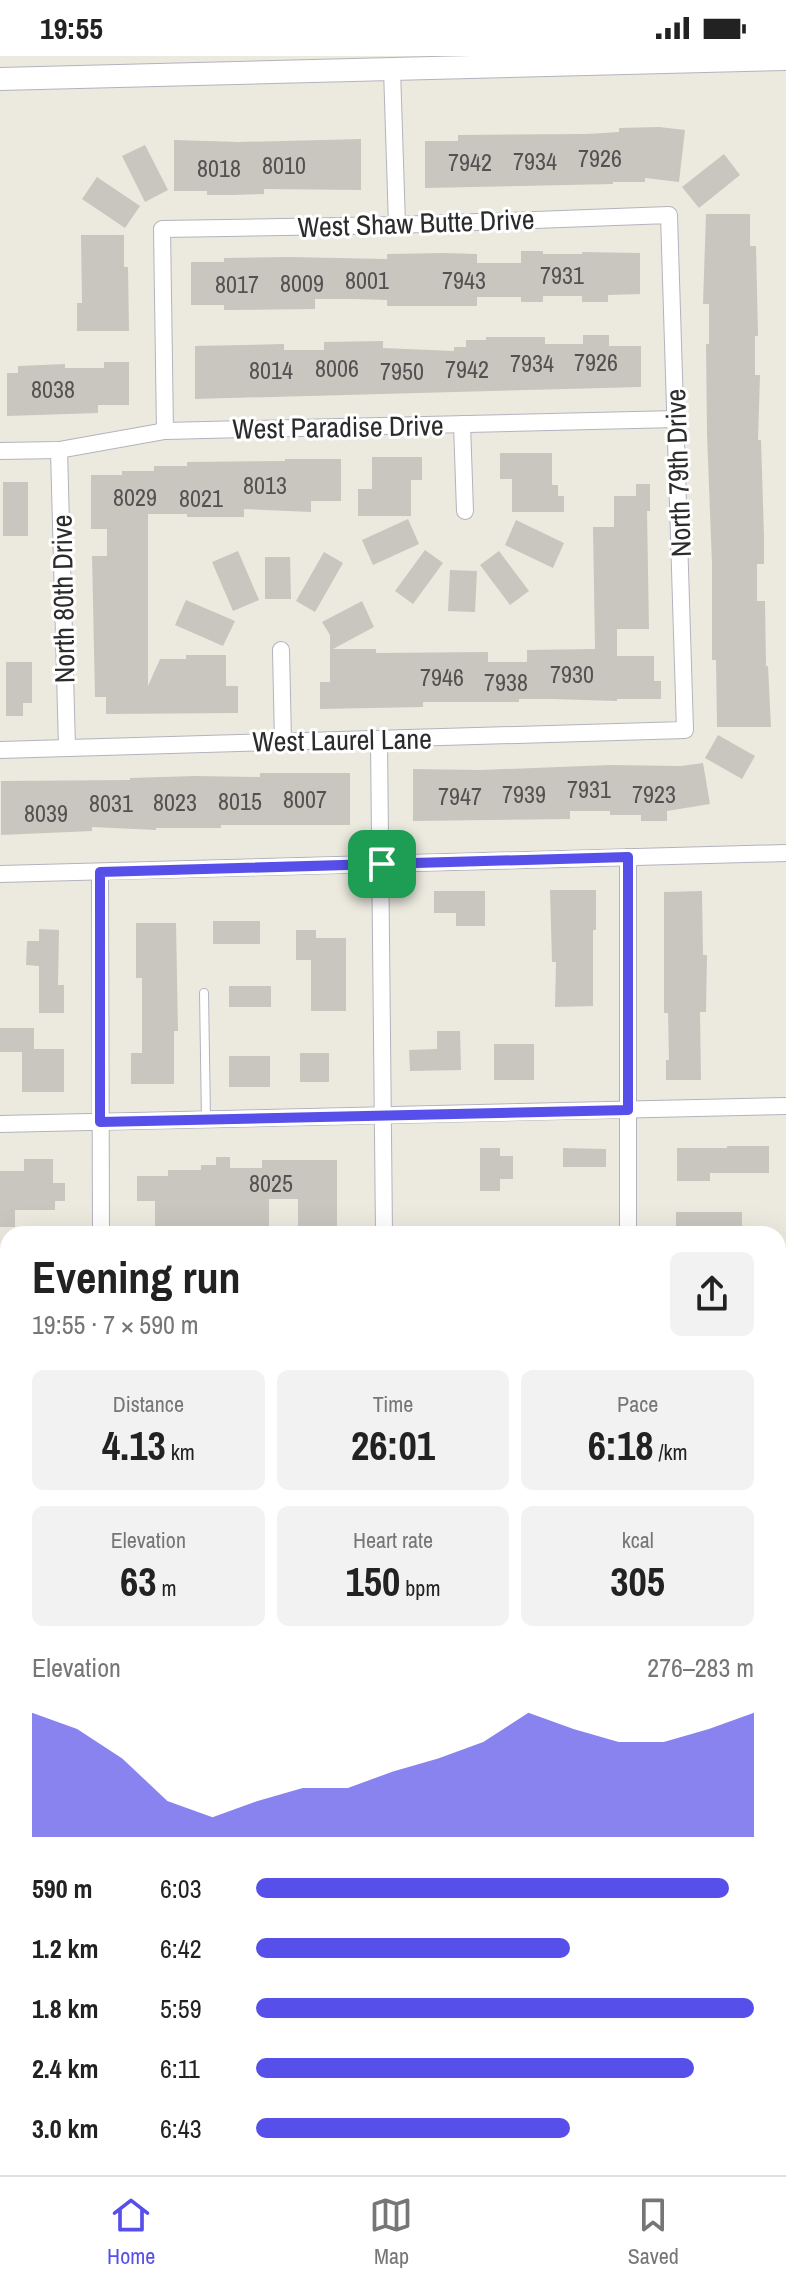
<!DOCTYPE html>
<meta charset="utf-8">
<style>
:root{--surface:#fff;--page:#f2f2f2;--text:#222;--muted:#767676;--line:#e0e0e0;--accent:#564fe9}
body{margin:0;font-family:"Archivo Narrow",sans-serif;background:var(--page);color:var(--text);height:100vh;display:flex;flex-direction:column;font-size:30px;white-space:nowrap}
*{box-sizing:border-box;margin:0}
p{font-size:26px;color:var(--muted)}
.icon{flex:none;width:44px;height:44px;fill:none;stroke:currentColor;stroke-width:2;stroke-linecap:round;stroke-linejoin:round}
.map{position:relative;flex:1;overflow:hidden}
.panel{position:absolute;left:0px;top:1170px;width:786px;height:950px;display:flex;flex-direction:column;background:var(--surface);border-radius:24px 24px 0 0;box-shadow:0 8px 32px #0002}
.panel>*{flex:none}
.pin{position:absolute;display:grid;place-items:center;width:68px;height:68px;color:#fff;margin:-34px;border-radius:16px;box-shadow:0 4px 12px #0006}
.round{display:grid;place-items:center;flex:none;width:84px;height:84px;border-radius:12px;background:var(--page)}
.summary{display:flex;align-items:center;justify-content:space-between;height:136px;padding:0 32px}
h1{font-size:44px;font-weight:800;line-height:60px}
.metrics{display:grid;grid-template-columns:repeat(3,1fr);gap:12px;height:136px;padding:8px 32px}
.metrics div{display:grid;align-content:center;border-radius:12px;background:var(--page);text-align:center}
.metrics b{font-size:40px;font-weight:800}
.metrics small{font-size:22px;font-weight:400}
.metrics p{font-size:22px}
.chart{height:224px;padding:16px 32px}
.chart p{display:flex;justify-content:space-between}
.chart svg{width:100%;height:144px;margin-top:8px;fill:var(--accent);opacity:.7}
ul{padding:0 32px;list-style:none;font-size:26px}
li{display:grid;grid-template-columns:128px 96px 1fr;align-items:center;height:60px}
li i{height:20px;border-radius:10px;background:var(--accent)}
.status{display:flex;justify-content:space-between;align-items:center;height:56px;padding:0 40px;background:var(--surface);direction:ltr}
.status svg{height:22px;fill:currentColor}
.menu{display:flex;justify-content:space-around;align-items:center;height:112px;border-top:2px solid var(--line);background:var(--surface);font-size:22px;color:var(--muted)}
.menu a{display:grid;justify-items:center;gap:4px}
.menu .active{color:var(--accent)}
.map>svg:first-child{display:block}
</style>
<div class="status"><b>19:55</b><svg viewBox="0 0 49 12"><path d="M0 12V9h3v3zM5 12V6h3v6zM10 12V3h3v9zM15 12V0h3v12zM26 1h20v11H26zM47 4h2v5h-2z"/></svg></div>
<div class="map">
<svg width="786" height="2119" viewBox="0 0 786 2119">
<rect width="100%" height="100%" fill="#eceadf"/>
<g fill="#c8c6bf">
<polygon points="659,71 685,74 679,126 645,122 645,126 613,126 613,128 425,132 425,85 458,85 458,79 587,78 619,76 619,72"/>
<polygon points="361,83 361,134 264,133 264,138 232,139 207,139 207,135 174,135 174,84 239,86"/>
<polygon points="145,89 168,134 145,146 122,100"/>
<polygon points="724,98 740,119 699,152 682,131"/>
<polygon points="97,121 140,150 125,172 82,143"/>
<polygon points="706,158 750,158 750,190 756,190 758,280 755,280 755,319 760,319 758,384 761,384 764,481 764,508 757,508 757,545 765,545 766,610 768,610 771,671 717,671 716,604 712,604 712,508 707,378 706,288 709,288 709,248 703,248"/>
<polygon points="81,179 124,179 124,211 128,211 129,275 77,275 77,247 82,247"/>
<polygon points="521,195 543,195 543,198 582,198 582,196 640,197 640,238 608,239 608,246 582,246 582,240 543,240 543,246 521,246 521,241 477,241 477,250 387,250 387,244 354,243 315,243 315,253 224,254 224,249 191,249 191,206 224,206 224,202 289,201 387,203 387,198 445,197 477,198 477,207 521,207"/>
<polygon points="583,279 609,279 609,290 641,290 641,331 195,343 195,290 284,288 284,294 324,294 324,286 383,285 383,292 454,295 454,291 466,291 466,284 486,284 486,281 545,281 545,288 583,288"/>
<polygon points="104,306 129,306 129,349 98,349 98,357 7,360 7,317 18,317 18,310 65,308 65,312 104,312"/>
<polygon points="500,397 552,397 552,429 558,429 558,440 564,440 564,456 512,456 512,423 500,423"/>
<polygon points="372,401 422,401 422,424 411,424 411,460 358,460 358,433 372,433"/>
<polygon points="285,403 341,403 341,445 311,445 311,456 244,453 244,461 187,461 187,458 148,458 148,630 160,603 186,603 186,599 226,599 226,630 238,630 238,657 106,658 106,641 95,641 92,500 107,500 107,473 91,473 91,419 122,419 122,415 154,415 154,410 187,410 187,406 285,405"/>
<rect x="3" y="426" width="25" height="54"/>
<polygon points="636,428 650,428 650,455 647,455 649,573 617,573 617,600 654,600 654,625 661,625 661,643 617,643 617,645 552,643 519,643 519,646 423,646 423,651 320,653 320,626 330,626 330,579 322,566 362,545 374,571 333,593 376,593 376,597 488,596 488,606 527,606 527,594 595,593 593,471 614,471 614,440 636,440"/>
<polygon points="408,463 419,488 373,509 362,484"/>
<polygon points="516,464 564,487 553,512 505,489"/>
<polygon points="425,494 443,507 413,548 395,535"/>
<polygon points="238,495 259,544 233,555 212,506"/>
<polygon points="499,495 529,535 510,549 480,509"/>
<polygon points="324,496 343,507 315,556 296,545"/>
<polygon points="265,501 290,501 291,543 265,543"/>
<polygon points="450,514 477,515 475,556 448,555"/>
<polygon points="186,544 235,565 223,590 175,569"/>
<polygon points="6,606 32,606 32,647 23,647 23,660 6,660"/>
<polygon points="718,679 755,700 742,723 705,702"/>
<polygon points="703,707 710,748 667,755 667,765 641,765 641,759 610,759 610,755 570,755 570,763 413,765 413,713 480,714 610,709 681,710"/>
<polygon points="260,717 350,717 350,769 221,769 221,772 156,772 156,774 92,771 92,775 1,779 1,725 130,724 130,722 195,720 260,721"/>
<polygon points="550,834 596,834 596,874 593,874 593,950 555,951 556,906 552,906"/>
<polygon points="434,835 485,835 485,870 456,870 456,857 434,857"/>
<polygon points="702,835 703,899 707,899 706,956 700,956 701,1024 666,1024 666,1004 669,1004 668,957 664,957 664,836"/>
<rect x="213" y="865" width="47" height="23"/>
<polygon points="136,867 176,867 178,975 174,975 174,1028 131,1028 131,997 142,997 142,922 136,922"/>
<polygon points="39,873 59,874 58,929 64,929 64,957 39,957 39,910 26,909 27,885 39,885"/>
<polygon points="296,874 316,874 316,882 346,882 346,955 311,955 311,904 296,904"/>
<rect x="229" y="930" width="42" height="21"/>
<polygon points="0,972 34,972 34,993 64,993 64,1036 22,1036 22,996 0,996"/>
<polygon points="437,975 460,975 461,1014 410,1015 409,994 437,993"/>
<rect x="494" y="988" width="40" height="36"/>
<rect x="300" y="997" width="29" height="29"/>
<rect x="229" y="1000" width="41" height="31"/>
<polygon points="727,1090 769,1090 769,1117 710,1117 710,1125 677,1125 677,1092 727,1092"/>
<polygon points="480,1092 500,1092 500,1100 513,1100 513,1123 500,1123 500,1135 480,1135"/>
<polygon points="563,1092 606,1093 606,1111 563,1111"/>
<polygon points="216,1101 230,1101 230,1112 262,1112 262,1104 337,1104 337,1178 298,1178 298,1143 269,1143 269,1178 155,1178 155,1145 137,1145 137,1120 168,1120 168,1114 201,1114 201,1109 216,1109"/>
<polygon points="24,1103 53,1103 53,1127 65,1127 65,1145 55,1145 55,1154 15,1154 15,1171 0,1171 0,1115 24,1115"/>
<rect x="676" y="1156" width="66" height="21"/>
</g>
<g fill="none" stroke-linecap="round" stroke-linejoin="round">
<defs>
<g id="service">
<polyline points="204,937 206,1063"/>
<polyline points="778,1619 786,1618"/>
<polyline points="778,1801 786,1801"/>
</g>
<g id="minor">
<polyline points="392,13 397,169"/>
<polyline points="462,368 465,455"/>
<polyline points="59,394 67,692"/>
<polyline points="0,395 59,394 165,375 677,363"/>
<polyline points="281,594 283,686"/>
<polyline points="379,684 384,1178"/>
<polyline points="0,694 685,674 669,159 397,169 162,173 165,375"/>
<polyline points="628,801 628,1178"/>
<polyline points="100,816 101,1178"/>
<polyline points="0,818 786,797"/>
<polyline points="0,1068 786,1050"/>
<polyline points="106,2112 106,2119"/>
<polyline points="390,2112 390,2119"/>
<polyline points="633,2112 633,2119"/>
</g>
<polyline id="secondary" points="0,23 786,3"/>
</defs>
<use href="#service" stroke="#b3b3be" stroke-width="10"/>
<use href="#minor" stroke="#b3b3be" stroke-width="18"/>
<use href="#secondary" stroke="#b3b3be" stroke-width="24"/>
<use href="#service" stroke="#fff" stroke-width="8"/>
<use href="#minor" stroke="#fff" stroke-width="16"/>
<use href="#secondary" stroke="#fff" stroke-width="22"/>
</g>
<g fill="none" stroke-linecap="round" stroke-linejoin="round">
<defs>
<polygon id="route" points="628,801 628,1054 100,1066 100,816"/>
</defs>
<use href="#route" stroke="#fff" stroke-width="16"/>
<use href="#route" stroke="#564fe9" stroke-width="10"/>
</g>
<g text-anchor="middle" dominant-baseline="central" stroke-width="6" stroke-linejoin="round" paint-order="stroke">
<g font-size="24" fill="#535251">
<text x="600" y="102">7926</text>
<text x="535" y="105">7934</text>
<text x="470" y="106">7942</text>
<text x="284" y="109">8010</text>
<text x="219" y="112">8018</text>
<text x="562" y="219">7931</text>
<text x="367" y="224">8001</text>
<text x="464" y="224">7943</text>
<text x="302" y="227">8009</text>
<text x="237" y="228">8017</text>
<text x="596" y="306">7926</text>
<text x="532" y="307">7934</text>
<text x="337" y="312">8006</text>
<text x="467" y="313">7942</text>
<text x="271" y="314">8014</text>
<text x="402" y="315">7950</text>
<text x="53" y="333">8038</text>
<text x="265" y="429">8013</text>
<text x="135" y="441">8029</text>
<text x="201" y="442">8021</text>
<text x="572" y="618">7930</text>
<text x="442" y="621">7946</text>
<text x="506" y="626">7938</text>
<text x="589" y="733">7931</text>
<text x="524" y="738">7939</text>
<text x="654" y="738">7923</text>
<text x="460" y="740">7947</text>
<text x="305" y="743">8007</text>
<text x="240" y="745">8015</text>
<text x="175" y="746">8023</text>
<text x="111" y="747">8031</text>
<text x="46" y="757">8039</text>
<text x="271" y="1127">8025</text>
</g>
<g font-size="28" fill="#2c2c2c" stroke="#fff">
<text transform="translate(416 167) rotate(-2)">West Shaw Butte Drive</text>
<text transform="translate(338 371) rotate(-1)">West Paradise Drive</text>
<text transform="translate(678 417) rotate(-92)">North 79th Drive</text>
<text transform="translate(63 543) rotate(-91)">North 80th Drive</text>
<text transform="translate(342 684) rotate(-1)">West Laurel Lane</text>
</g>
</g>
</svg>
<div class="pin" style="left:382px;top:808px;background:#1e9e55"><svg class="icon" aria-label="arrive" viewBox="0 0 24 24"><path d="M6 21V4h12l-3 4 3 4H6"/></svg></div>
<section class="panel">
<div class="summary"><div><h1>Evening run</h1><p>19:55 · 7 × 590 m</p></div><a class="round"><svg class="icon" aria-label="share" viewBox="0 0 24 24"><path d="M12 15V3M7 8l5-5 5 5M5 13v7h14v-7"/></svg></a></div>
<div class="metrics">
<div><p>Distance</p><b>4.13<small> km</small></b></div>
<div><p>Time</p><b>26:01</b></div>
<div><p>Pace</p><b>6:18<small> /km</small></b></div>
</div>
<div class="metrics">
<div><p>Elevation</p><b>63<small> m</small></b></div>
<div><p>Heart rate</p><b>150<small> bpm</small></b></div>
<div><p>kcal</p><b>305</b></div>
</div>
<div class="chart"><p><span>Elevation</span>276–283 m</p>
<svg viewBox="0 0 160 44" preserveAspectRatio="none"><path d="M0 44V6L10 11L20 20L30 33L40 38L50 33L60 29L70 29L80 24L90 20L100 15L110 6L120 11L130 15L140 15L150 11L160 6V44z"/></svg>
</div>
<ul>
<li><b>590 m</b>6:03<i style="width:95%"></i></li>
<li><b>1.2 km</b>6:42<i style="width:63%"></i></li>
<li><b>1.8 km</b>5:59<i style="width:100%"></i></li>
<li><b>2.4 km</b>6:11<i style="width:88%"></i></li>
<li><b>3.0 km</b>6:43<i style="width:63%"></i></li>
</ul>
</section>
</div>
<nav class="menu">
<a class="active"><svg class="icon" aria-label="home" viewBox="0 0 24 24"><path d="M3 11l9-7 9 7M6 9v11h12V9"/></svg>Home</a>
<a><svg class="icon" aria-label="map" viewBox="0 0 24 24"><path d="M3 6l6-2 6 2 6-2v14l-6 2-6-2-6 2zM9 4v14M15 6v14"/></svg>Map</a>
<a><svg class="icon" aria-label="saved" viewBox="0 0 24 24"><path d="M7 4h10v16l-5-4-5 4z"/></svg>Saved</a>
</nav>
